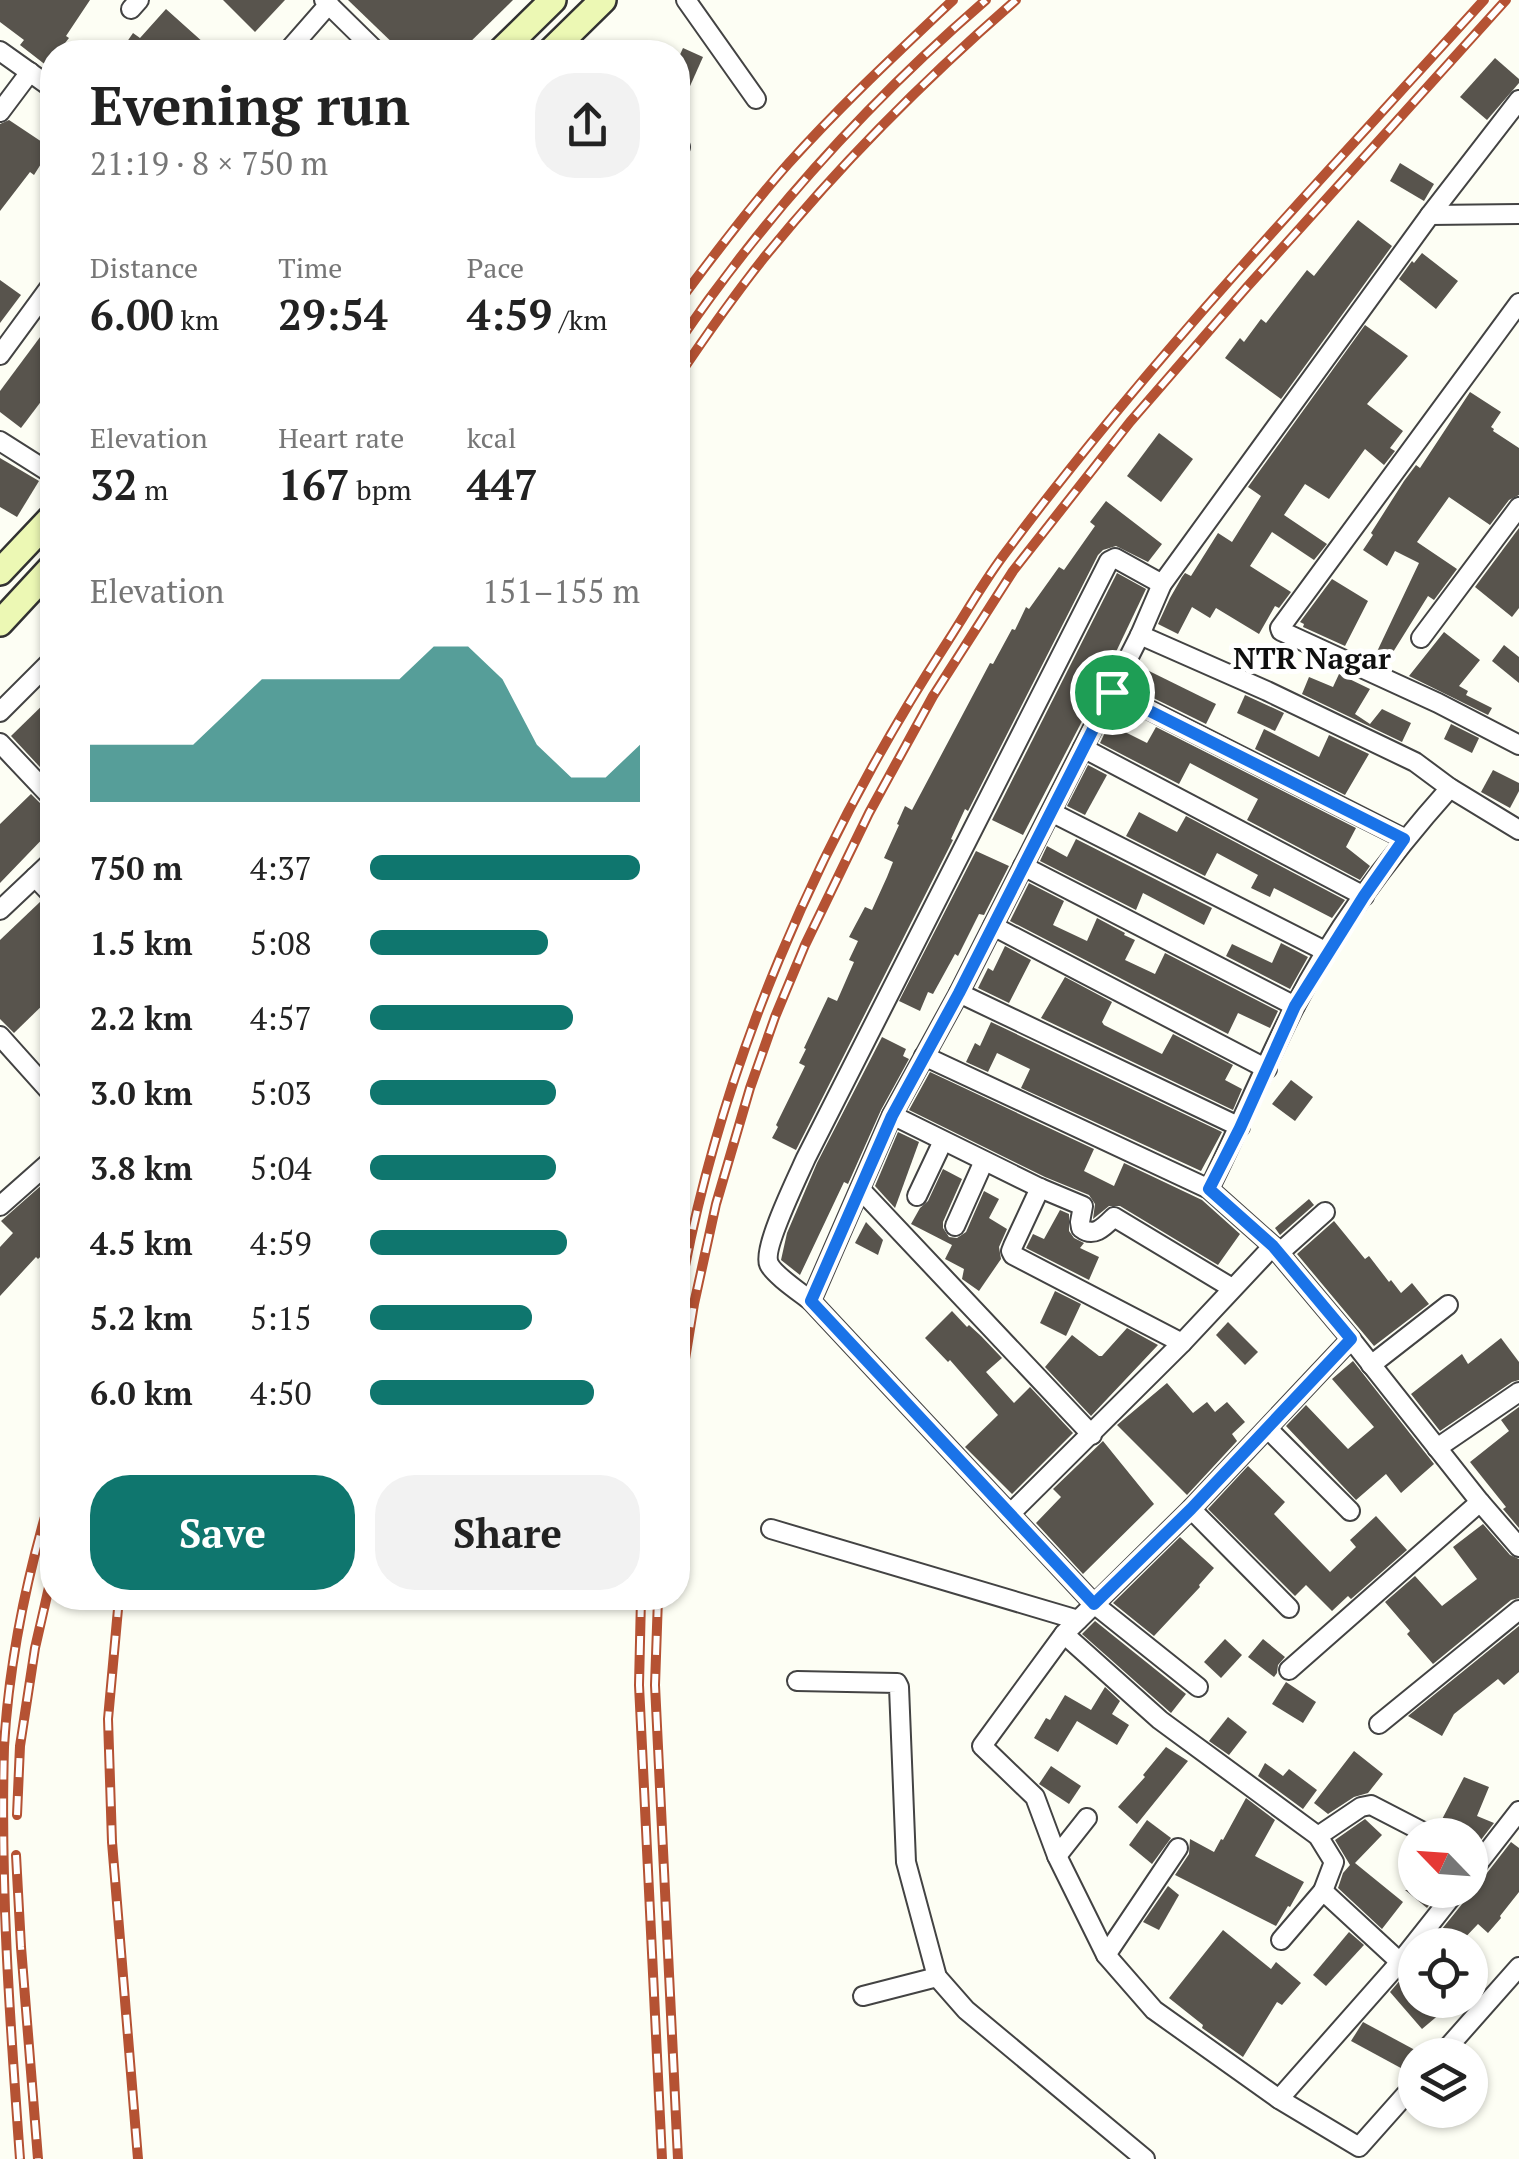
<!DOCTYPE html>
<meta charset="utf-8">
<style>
:root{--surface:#fff;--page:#f2f2f2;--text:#222;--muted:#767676;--accent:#0f766e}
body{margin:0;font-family:"PT Serif",serif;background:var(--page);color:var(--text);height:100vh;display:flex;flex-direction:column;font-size:38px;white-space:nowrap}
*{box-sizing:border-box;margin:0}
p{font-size:32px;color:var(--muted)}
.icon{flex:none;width:55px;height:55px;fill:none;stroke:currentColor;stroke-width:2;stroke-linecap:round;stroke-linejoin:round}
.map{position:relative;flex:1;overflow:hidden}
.details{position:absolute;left:40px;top:40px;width:650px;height:1570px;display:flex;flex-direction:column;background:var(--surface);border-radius:40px;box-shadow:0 2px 8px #0004}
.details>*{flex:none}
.needle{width:65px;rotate:295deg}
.fabs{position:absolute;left:1398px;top:1818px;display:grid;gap:20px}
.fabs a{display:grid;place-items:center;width:90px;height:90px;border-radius:50%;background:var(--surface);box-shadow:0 2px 8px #0004;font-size:50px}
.pin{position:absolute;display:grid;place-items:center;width:85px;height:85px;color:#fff;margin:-42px;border:5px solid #fff;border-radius:50%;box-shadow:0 2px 10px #0007}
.round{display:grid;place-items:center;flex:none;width:105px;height:105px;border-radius:40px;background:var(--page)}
.headline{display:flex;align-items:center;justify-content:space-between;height:170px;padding:0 50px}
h1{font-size:55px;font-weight:700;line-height:75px}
.figures{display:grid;grid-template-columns:repeat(3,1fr);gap:15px;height:170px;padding:10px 50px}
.figures div{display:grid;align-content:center}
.figures b{font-size:42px;font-weight:700}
.figures small{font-size:28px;font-weight:400}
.figures p{font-size:28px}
.chart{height:280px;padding:20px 50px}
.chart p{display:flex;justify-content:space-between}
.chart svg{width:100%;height:180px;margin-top:10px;fill:var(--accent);opacity:.7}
.cta{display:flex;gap:20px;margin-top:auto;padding:20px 50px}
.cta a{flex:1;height:115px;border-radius:40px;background:var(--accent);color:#fff;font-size:40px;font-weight:700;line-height:115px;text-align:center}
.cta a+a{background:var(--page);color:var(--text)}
ul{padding:0 50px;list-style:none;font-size:32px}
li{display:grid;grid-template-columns:160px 120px 1fr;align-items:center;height:75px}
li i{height:25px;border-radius:12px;background:var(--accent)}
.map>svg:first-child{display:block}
</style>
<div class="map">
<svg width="1519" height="2159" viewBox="0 0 1519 2159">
<rect width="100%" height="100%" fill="#fdfef4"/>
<g fill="#58544d">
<polygon points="0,0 90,0 66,36 69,38 58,52 52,52 52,59 47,66 20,45 24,40 0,22"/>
<polygon points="223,0 285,0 255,32"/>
<polygon points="348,0 513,0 460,52 402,52"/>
<polygon points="166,9 214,52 170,52 160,43 156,48 163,52 120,52 133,33 140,38"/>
<polygon points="683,48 703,57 678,113 678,59"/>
<polygon points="1495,58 1519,79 1519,83 1487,120 1460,97"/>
<polygon points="9,120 51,148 34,175 30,172 0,211 0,124"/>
<polygon points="1400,163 1434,184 1424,201 1390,181"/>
<polygon points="1358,220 1392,246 1281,399 1225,358 1240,338 1244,342 1261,319 1266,323 1307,270 1314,276"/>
<polygon points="1422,253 1458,281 1436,309 1399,279 1412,261 1414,263"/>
<polygon points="0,280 21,295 0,323"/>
<polygon points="52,321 52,387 21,428 0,412 0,391"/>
<polygon points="1365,325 1408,356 1367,404 1403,431 1390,448 1395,451 1384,465 1365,449 1329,499 1305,484 1284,515 1327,544 1314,560 1272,532 1250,566 1291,592 1279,608 1275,606 1259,634 1216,608 1210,618 1192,607 1178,634 1158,624 1170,598 1182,577 1185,573 1191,576 1218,533 1232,542 1261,496 1248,487"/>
<polygon points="1470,392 1501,412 1491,427 1494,429 1493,431 1519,448 1519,495 1509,500 1490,525 1449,497 1417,542 1457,569 1434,600 1428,596 1385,665 1373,660 1419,563 1395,551 1387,566 1363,550 1373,535 1371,533 1404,481 1416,465 1420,468"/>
<polygon points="1159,433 1193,459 1161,502 1127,476"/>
<polygon points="0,458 39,481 17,517 0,507"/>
<polygon points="1106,501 1162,544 1148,562 1116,546 1103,550 1098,555 968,811 965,809 951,839 953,840 796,1150 772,1138 778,1127 776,1125 805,1066 799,1063 806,1049 804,1048 828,997 837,1001 854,962 849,960 858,941 849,937 865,907 872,910 887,877 893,862 884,858 899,825 897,824 905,806 912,810 990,663 993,664 1012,629 1015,630 1026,607 1029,609 1059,567 1064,570 1095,526 1090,522"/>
<polygon points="1519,528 1519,608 1512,617 1475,587"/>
<polygon points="1117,573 1146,589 1094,698 1023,835 992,820"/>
<polygon points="1332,579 1368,601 1345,646 1303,627 1304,624 1300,622"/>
<polygon points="1444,632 1480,660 1459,686 1468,691 1466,695 1492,708 1488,715 1409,676"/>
<polygon points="1504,645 1519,657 1519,683 1492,661"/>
<polygon points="1145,669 1216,704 1206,724 1135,689"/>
<polygon points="1339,674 1370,689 1355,714 1370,724 1382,709 1411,723 1402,742 1302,694 1309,677 1333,687"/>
<polygon points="1245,695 1284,713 1275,731 1237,713"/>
<polygon points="52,696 52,780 11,736"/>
<polygon points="1109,724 1147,743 1156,727 1356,828 1346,847 1370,866 1360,880 1247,820 1258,799 1190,763 1179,784 1100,743"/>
<polygon points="1451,724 1479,738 1472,753 1444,739"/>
<polygon points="1264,729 1319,757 1329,735 1369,754 1345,795 1255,749"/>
<polygon points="1088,765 1107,775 1085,815 1067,806"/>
<polygon points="1493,770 1519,783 1519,791 1510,808 1481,792"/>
<polygon points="31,794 44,807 52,810 52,829 0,883 0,824"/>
<polygon points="1139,812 1177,832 1186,816 1345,900 1332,918 1274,888 1270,897 1251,888 1258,875 1217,853 1205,876 1126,836"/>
<polygon points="1076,839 1212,908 1204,925 1143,893 1136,910 1040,861 1047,846 1067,857"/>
<polygon points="976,851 1009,866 984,915 979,914 958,956 955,954 933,994 928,992 920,1011 899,1001"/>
<polygon points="1029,883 1064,901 1053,925 1087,941 1097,918 1125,933 1124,935 1135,940 1125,960 1155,974 1165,953 1278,1011 1270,1028 1238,1013 1228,1034 1010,921"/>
<polygon points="41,901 52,909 52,996 14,1033 0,1019 0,940"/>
<polygon points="1281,943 1308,957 1290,989 1226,956 1232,944 1272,963"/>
<polygon points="1005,946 1031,960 1009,1003 978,988 988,968 993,971"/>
<polygon points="1065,977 1112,1002 1102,1022 1104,1025 1162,1054 1173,1034 1233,1065 1225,1080 1242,1089 1233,1110 1041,1018"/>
<polygon points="991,1022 1222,1132 1201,1171 1021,1088 1030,1069 997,1053 988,1072 966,1062 975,1043 980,1046"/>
<polygon points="882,1037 906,1049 903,1056 909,1059 881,1110 848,1184 844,1182 800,1275 781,1260 787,1233 817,1163"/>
<polygon points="930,1072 1094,1149 1084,1171 1114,1186 1124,1163 1202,1200 1240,1234 1218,1265 1120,1206 1109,1206 1093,1219 1095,1204 1089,1195 1045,1177 909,1110"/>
<polygon points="1291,1080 1313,1097 1295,1121 1272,1104"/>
<polygon points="898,1132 919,1142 895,1208 875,1186"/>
<polygon points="943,1169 962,1179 943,1222 943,1228 949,1237 957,1238 966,1232 984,1191 999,1199 989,1218 1007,1229 999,1247 1001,1259 979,1291 962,1279 964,1269 945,1259 952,1245 911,1224 920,1208 928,1201"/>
<polygon points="52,1176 52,1246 38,1259 36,1257 0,1296 0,1247 13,1233 1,1221"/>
<polygon points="1309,1199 1314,1205 1280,1235 1275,1228"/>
<polygon points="1060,1210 1069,1214 1069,1231 1074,1238 1084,1243 1080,1248 1099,1257 1089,1280 1026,1248 1033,1234 1044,1239"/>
<polygon points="1334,1221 1365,1259 1369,1256 1389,1282 1391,1280 1401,1293 1412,1283 1429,1304 1374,1346 1297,1254"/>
<polygon points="866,1222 883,1240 878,1255 855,1243"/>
<polygon points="1055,1291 1081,1304 1066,1336 1040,1323"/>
<polygon points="952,1311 967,1327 969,1325 981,1336 1002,1358 986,1372 1014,1403 1030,1387 1073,1433 1012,1494 965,1447 998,1415 950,1360 948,1362 925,1338"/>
<polygon points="1228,1322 1258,1352 1245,1365 1216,1335"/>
<polygon points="1127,1328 1158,1345 1091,1416 1045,1367 1072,1335 1099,1356 1102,1356"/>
<polygon points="1501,1338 1519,1362 1519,1380 1512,1382 1440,1431 1411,1394 1462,1354 1468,1364"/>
<polygon points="1353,1361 1434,1464 1401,1493 1386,1474 1356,1500 1286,1426 1306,1405 1348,1449 1374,1427 1332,1379"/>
<polygon points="1167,1383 1193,1413 1207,1402 1215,1412 1227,1402 1245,1422 1232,1434 1237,1441 1187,1495 1117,1425"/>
<polygon points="1519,1407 1519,1528 1503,1509 1506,1507 1470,1462 1509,1431 1501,1420"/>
<polygon points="1103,1441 1154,1504 1083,1574 1036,1523 1061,1497 1053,1489"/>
<polygon points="1248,1466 1285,1502 1274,1514 1330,1572 1356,1547 1350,1540 1376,1516 1407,1550 1351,1599 1348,1596 1332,1611 1306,1585 1295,1596 1208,1509"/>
<polygon points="1483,1524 1510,1555 1519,1559 1519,1598 1511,1600 1433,1664 1407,1634 1410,1631 1385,1602 1415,1576 1442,1606 1477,1579 1453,1547"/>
<polygon points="1180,1537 1214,1568 1199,1585 1200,1587 1154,1636 1113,1603"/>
<polygon points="1095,1621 1186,1694 1171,1713 1082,1634"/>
<polygon points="1519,1626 1519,1672 1504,1685 1498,1679 1454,1714 1442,1736 1408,1716"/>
<polygon points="1225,1639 1242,1655 1221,1678 1204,1662"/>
<polygon points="1263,1639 1285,1657 1278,1665 1277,1673 1274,1677 1248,1657"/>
<polygon points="1286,1682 1316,1702 1303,1723 1272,1704"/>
<polygon points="1105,1687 1120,1701 1112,1714 1129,1725 1117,1745 1077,1721 1058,1752 1034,1738 1046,1718 1050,1720 1065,1695 1091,1710"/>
<polygon points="1228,1717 1247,1732 1229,1755 1209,1741"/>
<polygon points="1166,1747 1188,1761 1137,1824 1118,1807 1145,1777 1143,1775"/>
<polygon points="1354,1751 1383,1774 1368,1793 1354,1797 1328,1814 1314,1803"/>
<polygon points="1265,1763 1283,1776 1289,1769 1317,1790 1303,1809 1258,1776"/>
<polygon points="1051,1766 1081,1786 1069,1804 1039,1784"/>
<polygon points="1464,1777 1489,1787 1477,1816 1494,1823 1470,1854 1470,1835 1441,1835 1438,1827"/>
<polygon points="1246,1798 1275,1820 1255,1856 1304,1882 1290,1907 1288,1906 1276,1926 1175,1875 1189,1854 1190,1839 1214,1852 1221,1839 1223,1840"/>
<polygon points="1365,1819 1382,1835 1355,1863 1403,1902 1382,1929 1338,1888 1343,1873 1350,1865 1335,1840"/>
<polygon points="1147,1820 1171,1838 1152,1864 1129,1845"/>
<polygon points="1511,1842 1519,1848 1519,1892 1500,1916 1501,1918 1488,1933 1478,1924 1458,1945 1429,1945 1467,1898 1470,1886 1480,1882"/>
<polygon points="1168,1886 1179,1895 1159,1930 1143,1922"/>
<polygon points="1405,1890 1441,1890 1427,1908"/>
<polygon points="1223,1930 1271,1969 1276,1962 1301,1983 1282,2005 1277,2002 1243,2057 1202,2028 1203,2025 1169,1998"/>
<polygon points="1349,1932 1364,1945 1326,1986 1313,1975"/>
<polygon points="1415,1963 1415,2000 1430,2000 1441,2013 1422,2029 1390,1992"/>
<polygon points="1363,2022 1415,2050 1415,2072 1410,2073 1351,2041"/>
</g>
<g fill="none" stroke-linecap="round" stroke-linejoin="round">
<defs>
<g id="street">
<polyline points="324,0 377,52"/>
<polyline points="686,0 756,99"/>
<polyline points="131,9 139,0"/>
<polyline points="0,51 52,88"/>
<polyline points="287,52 329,4"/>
<polyline points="0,112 30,72"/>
<polyline points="678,150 680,147"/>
<polyline points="1430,215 1519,214"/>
<polyline points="1519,303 1280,628 1281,631 1438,703 1519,745"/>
<polyline points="0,355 52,284"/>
<polyline points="0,441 52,474"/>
<polyline points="1140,635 1267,691 1415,762 1450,788 1519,830"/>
<polyline points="1421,638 1519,507"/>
<polyline points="1112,691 1405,839"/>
<polyline points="0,712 52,660"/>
<polyline points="0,743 52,798"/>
<polyline points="1083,748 1364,896"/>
<polyline points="1051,812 1327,952"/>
<polyline points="1023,866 1295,1006"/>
<polyline points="35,877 52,895"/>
<polyline points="0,910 52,861"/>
<polyline points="993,926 1267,1069"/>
<polyline points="959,993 1240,1127"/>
<polyline points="0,1036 52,1094"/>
<polyline points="924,1056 1209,1189 1273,1246 1351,1339 1480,1502 1519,1547"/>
<path d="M892 1115 1040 1188 1083 1206 1080 1222 1081 1228C1094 1238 1104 1227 1114 1217L1232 1288"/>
<polyline points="1040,1188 1013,1246 1011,1251 1013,1255 1182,1343"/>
<polyline points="860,1189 1092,1435"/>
<path d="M1209 1189C1239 1129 1264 1067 1294 1008 1335 928 1391 854 1450 788"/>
<polyline points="917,1196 943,1141"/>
<polyline points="0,1206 52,1160"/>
<polyline points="955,1226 984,1161"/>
<polyline points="1279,1253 1325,1212"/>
<path d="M811 1301C801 1293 774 1275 769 1264 762 1249 798 1176 806 1158L1109 561 1115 558 1162 584"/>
<polyline points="1351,1339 1191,1509 1064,1634 982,1746 1035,1797 1057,1856 1106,1955 1154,2010 1279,2099 1359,2147 1415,2084"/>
<polyline points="1371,1365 1448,1305"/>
<polyline points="1268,1429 1350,1511"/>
<polyline points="1437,1448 1519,1392"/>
<polyline points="1191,1509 1289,1608"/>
<polyline points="1010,1514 1182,1343 1273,1246"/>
<polyline points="771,1529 1078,1620"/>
<polyline points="1064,1634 1160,1720 1318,1836 1334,1862 1323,1891"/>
<polyline points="1289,1670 1480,1502"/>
<polyline points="797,1681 897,1683 899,1687 906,1862 937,1977 966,2010 1145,2159"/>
<polyline points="1198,1687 1094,1604 811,1301 892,1115 959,993 1140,635 1162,584 1430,215 1519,100"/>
<polyline points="1379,1724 1519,1610"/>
<polyline points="1318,1836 1361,1807 1371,1805 1429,1835"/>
<polyline points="1057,1856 1087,1818"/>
<polyline points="1470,1874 1519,1811"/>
<polyline points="1281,1940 1323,1891 1400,1962"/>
<polyline points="1106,1955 1178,1848"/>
<polyline points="863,1996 937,1977"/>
<polyline points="1441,2055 1519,1967"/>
<polyline points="1279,2099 1400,1962 1457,1890"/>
</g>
<g id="secondary">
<polyline points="500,52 553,0"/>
<polyline points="550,52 603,0"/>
<polyline points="0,572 52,517"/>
<polyline points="0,623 52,567"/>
</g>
</defs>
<use href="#street" stroke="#434343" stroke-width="22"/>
<use href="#secondary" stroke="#323232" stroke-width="30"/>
<use href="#street" stroke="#fff" stroke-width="18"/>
<use href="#secondary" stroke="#ecf8b4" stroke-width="25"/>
<defs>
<g id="rail">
<path d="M678 303C713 256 749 208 788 164 840 106 897 53 953 0"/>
<path d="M678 343C764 217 870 100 986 0"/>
<path d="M678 377C705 337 733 297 763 259 839 165 925 79 1016 0"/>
<path d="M678 1304C718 1068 818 841 948 641 966 613 983 583 1003 556 1149 359 1320 181 1484 0"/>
<polyline points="678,1402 694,1304 716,1204 750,1088 775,1017 805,945 869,813 933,696 1013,571 1130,422 1247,287 1506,0"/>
<polyline points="119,1598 108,1719 112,1842 138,2159"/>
<polyline points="641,1598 639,1685 662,2159"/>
<polyline points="658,1598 655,1685 678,2159"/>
<polyline points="17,1815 20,1746 35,1648 52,1574"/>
<polyline points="16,1855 21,1947 38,2159"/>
<path d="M20 2159C10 2022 0 1884 4 1747 9 1661 27 1575 52 1493"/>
</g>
</defs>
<use href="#rail" stroke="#b55233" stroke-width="10"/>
<use href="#rail" stroke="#fff" stroke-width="6" stroke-dasharray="19" stroke-linecap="butt"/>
</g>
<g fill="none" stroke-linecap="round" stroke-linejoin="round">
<defs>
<polygon id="route" points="1112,692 1404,839 1364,896 1295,1006 1240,1128 1209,1189 1273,1246 1351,1339 1191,1509 1094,1604 811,1301 892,1116 959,993"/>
</defs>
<use href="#route" stroke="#fff" stroke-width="20"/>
<use href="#route" stroke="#1a73e8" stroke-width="12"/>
</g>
<g text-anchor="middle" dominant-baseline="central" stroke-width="10" stroke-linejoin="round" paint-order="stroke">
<g font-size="30" font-weight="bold" fill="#101010" stroke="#fff">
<text x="1312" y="658">NTR Nagar</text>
</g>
</g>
</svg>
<div class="fabs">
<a><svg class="needle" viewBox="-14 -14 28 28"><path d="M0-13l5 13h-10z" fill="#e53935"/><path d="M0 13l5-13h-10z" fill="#767676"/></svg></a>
<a><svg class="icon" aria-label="locate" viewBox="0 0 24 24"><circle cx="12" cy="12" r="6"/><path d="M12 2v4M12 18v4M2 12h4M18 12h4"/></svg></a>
<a><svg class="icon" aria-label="layers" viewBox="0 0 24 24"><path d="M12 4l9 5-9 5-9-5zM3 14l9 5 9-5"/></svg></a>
</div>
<div class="pin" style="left:1112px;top:692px;background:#1e9e55"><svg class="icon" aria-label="arrive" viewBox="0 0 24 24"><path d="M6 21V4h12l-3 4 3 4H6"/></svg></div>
<section class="details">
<div class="headline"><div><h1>Evening run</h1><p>21:19 · 8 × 750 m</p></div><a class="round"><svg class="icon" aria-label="share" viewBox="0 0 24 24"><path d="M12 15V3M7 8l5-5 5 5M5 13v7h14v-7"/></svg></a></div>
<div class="figures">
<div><p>Distance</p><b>6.00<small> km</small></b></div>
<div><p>Time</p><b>29:54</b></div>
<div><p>Pace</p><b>4:59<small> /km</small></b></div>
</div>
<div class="figures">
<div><p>Elevation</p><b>32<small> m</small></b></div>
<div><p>Heart rate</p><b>167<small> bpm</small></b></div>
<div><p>kcal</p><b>447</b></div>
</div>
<div class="chart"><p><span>Elevation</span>151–155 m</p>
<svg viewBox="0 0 160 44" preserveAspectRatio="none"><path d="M0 44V30L10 30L20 30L30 30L40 22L50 14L60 14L70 14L80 14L90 14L100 6L110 6L120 14L130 30L140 38L150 38L160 30V44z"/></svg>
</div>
<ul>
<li><b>750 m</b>4:37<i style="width:100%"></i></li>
<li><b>1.5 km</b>5:08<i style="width:66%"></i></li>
<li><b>2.2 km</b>4:57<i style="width:75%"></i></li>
<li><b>3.0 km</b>5:03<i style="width:69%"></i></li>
<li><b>3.8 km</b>5:04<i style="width:69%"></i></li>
<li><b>4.5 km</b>4:59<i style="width:73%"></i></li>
<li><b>5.2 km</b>5:15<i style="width:60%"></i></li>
<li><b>6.0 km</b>4:50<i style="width:83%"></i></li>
</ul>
<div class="cta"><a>Save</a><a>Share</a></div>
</section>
</div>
